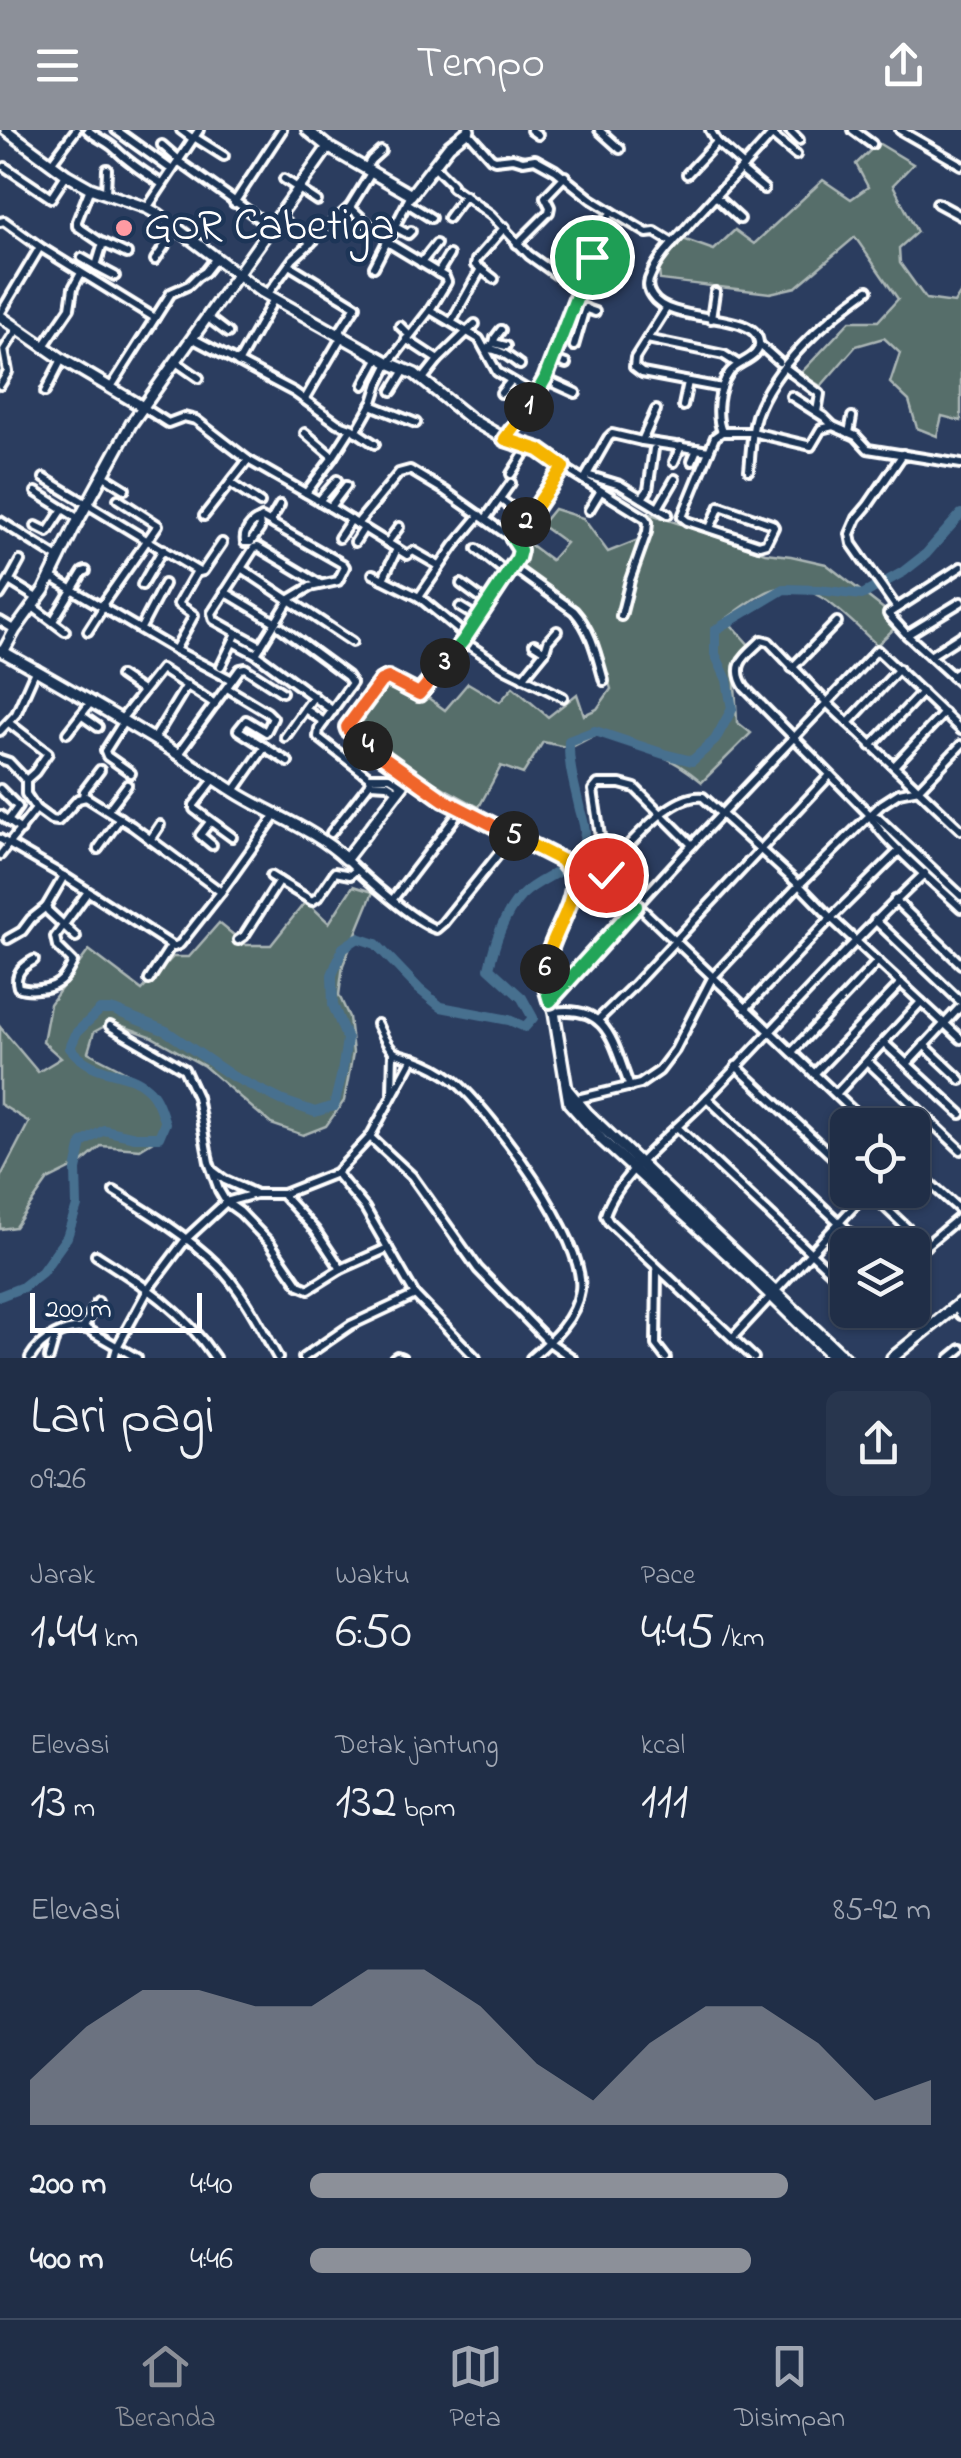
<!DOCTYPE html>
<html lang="id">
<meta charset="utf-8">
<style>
:root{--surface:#202e47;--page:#28364e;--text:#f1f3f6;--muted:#a2a8b4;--line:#3d4a60;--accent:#8c9099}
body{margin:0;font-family:"Indie Flower",sans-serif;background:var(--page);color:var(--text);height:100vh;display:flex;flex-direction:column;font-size:38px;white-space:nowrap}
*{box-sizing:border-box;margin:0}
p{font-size:32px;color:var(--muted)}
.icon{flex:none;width:55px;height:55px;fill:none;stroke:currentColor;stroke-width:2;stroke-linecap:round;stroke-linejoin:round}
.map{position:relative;height:1228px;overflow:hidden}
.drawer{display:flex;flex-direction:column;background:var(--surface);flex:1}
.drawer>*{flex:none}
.buttons{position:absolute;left:830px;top:978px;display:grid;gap:20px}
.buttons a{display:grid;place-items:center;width:100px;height:100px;border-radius:15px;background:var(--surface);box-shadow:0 2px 8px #0004,0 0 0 2px var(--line);font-size:50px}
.scale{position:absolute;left:30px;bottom:25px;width:172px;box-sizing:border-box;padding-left:10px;border:5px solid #fff;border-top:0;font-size:28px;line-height:35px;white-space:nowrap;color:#fff;-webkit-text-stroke:8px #1d3557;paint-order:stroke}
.pin{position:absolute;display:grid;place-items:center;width:85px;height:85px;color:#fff;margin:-42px;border:5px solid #fff;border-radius:50%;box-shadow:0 2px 10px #0007}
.km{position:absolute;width:50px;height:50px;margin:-25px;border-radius:50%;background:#222;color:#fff;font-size:28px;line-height:50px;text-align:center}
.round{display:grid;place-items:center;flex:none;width:105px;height:105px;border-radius:15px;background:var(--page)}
.headline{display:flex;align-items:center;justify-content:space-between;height:170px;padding:0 30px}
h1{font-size:55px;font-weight:600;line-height:75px}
.figures{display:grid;grid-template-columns:repeat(3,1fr);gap:15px;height:170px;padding:10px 30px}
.figures div{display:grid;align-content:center}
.figures b{font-size:50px;font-weight:600}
.figures small{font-size:28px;font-weight:400}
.figures p{font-size:28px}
.chart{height:280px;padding:20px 30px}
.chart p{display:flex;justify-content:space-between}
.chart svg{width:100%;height:180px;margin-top:10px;fill:var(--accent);opacity:.7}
ul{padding:0 30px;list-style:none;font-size:32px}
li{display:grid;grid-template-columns:160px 120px 1fr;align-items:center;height:75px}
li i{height:25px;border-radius:12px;background:var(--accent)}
header{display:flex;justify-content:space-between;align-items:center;height:130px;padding:0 30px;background:var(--accent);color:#fff;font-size:45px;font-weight:600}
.dock{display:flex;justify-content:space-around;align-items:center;height:140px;border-top:2px solid var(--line);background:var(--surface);font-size:28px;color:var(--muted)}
.dock a{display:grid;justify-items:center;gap:5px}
.dock .selected{color:var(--accent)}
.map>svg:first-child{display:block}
</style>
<header><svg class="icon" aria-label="menu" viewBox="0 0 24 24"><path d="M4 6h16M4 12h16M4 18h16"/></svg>Tempo<svg class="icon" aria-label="share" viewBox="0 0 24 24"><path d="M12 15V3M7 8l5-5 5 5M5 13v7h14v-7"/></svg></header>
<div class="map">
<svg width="961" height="1228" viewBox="0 0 961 1228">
<rect width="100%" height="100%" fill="#2b3d5f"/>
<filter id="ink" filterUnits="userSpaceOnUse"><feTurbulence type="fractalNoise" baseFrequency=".01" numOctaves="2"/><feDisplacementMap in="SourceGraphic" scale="20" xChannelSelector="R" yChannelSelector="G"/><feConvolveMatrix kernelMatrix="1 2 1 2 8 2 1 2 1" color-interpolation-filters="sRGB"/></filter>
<g filter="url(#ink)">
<g fill="#576e6b" stroke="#abb6b5" stroke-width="2.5">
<polygon points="878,13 913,34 893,55 917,102 899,118 900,133 926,169 954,173 961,162 961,291 942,286 937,306 917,298 909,271 890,253 900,223 884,208 856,216 821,256 800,244 850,191 878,191 898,169 855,107 796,157 770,163 660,150 659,139 683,109 714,120 735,100 754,114 823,50 851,69 868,57 856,34"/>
<path d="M554 379 583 388 608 422 638 410 648 383 765 423 791 426 826 434 885 480 899 494 877 515C850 491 813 445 772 460 756 465 740 480 726 489L750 516 734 535 737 592 751 603 702 652C669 624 638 614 597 604L570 618 543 612 523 644 501 636 479 677 409 639 354 595 388 547 427 567 445 580 468 553 500 572 513 557 548 587 577 564 584 585 597 579 611 559 594 503 571 475 516 434 528 413 551 430 566 413 541 395Z"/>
<path d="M353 756 373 762 343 835 339 865 349 887 353 923 344 971 326 996 303 1005 271 994 204 936 150 906 112 892 94 902 88 922C127 944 166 953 161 1006L140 1019 101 1016 82 1033 48 1050 15 1097 0 1099V1048L29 992 0 974V897L38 942 61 928 43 912 50 874 89 820 142 860 173 827H189L219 793 246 815H271L306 771 329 793Z"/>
</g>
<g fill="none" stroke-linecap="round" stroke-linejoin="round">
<path stroke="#476f8f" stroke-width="10" d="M0 1166 23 1157 42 1142 67 1107 77 1076 76 1040 82 1013 104 1000 135 1007H159L165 993C161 982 157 966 147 958 125 938 94 948 70 918L77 902 100 880H114L166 901 232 946 283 971 315 982 334 976 342 943 347 909 333 875 332 845 343 818 358 808 376 814 419 859 441 877 509 890 525 897 533 888 522 868 489 838C495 812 503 786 521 766 542 743 583 742 585 703 585 696 582 687 580 680 575 657 568 635 569 611L595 601 664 624 692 631 715 610 732 579 727 550 715 524V500L784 459 819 460 862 465 903 442 926 424 961 384"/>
<defs>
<g id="street">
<path d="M88 0C96 8 107 11 115 19 129 33 145 43 162 54"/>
<polyline points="116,0 172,40"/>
<polyline points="181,0 193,9"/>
<polyline points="531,0 538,5"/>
<polyline points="599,0 620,19"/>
<polyline points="710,0 717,12 744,36"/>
<polyline points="789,0 799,10"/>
<polyline points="853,0 872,14"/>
<polyline points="900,0 961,35"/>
<polyline points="467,1 491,28 495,30 513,28 523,31 535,29 555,40 591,69 612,82 647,103 655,102 673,113"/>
<polyline points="772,5 796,25"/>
<polyline points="194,7 224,26"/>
<polyline points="162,15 179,30"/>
<polyline points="178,31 271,97"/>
<polyline points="52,32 76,0"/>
<polyline points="434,36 452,54 452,57 491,85 529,125 564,150 592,162"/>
<polyline points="5,37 51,68 66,45"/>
<polyline points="366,38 371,30 381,21"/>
<polyline points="741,40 764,59"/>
<polyline points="687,44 717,12"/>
<polyline points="284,49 317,71"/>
<polyline points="90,58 77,91 77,96 99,111 127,124"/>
<polyline points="106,63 107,39"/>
<polyline points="715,66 740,89"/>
<polyline points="234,73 282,0"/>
<polyline points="407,73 431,88"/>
<polyline points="937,73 961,86"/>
<polyline points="350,77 368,94 392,105"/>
<polyline points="147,78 199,0"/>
<polyline points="279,86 311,113"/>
<polyline points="448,88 465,65"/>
<polyline points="0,92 4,91 40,117 155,188"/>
<polyline points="395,97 408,104 411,101"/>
<polyline points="589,112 612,82"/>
<polyline points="517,114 549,82 550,77 545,67 565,46"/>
<polyline points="82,128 96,136 103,113"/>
<polyline points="155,130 177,98"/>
<polyline points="421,133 436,114"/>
<polyline points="289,135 356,176 338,204"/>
<polyline points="96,136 115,146"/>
<polyline points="374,137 411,65"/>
<polyline points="481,139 494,149"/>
<polyline points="438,143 449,125"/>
<polyline points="572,153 592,127"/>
<polyline points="267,165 293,129 350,77 371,43"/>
<polyline points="572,174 595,182"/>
<polyline points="666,179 635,228 634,237 642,243 722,258"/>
<polyline points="430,180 479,209 497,242 536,265"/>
<polyline points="0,184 40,117"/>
<polyline points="207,187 228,203"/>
<polyline points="711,189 715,162"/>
<polyline points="452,191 481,139 475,135 476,130 505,97"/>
<polyline points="400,196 409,205"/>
<polyline points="192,208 294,262 337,293 351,298 375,314"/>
<polyline points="406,209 438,230"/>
<polyline points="647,209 724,225 738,234"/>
<polyline points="494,213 495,208 501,200"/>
<polyline points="760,215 779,232"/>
<polyline points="44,216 70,178 73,158 81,143"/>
<polyline points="574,216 585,178"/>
<polyline points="489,217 494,213 506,216"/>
<path d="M485 219C499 218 509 227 520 235"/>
<polyline points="552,229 566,234"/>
<polyline points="176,232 199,248"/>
<polyline points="238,233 274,169"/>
<polyline points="784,237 820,264 817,282"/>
<polyline points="423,249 438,230 475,194"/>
<polyline points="545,249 576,263"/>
<polyline points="0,255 8,242 4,220 18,198"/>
<polyline points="364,255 379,227"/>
<polyline points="111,257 171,163 189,155 197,147 205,142 216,128"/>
<polyline points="392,261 405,240"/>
<polyline points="45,262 62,229"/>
<polyline points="501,263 510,252"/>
<polyline points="791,266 824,287 833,296 856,306 868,319 961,334"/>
<polyline points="305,269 342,206"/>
<polyline points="371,275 416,293"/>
<polyline points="683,276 688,252"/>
<polyline points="143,277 168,293 184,287 196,290 248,330 330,377 407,425 413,421 439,436"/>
<polyline points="526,281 535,287 543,279"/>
<polyline points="356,302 373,272 379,253 389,233 430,180 447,152 445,147 387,112"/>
<path d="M722 302C715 285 718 259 729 243 737 231 761 229 759 212 755 180 670 195 652 166 647 159 647 152 651 145 657 129 672 114 683 102 713 67 746 35 776 0"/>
<polyline points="722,302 752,302 811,316 821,299 833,296"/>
<polyline points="305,303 333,327"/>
<polyline points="849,303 852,287"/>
<polyline points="505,309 528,278 545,249 578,163 578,157"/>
<polyline points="642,311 656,280"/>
<polyline points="692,331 697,319"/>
<polyline points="674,332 681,316"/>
<polyline points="563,337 645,388 648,392 647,402 630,450 621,486"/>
<path d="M749 340C751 322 751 303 756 286 773 236 827 189 868 160"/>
<polyline points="511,344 529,316"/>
<polyline points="587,345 620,355 668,384"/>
<polyline points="104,346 125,359"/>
<polyline points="44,348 199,442 203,441 222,413"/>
<polyline points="584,350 608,308 612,304 642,311 709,321"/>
<polyline points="230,353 260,373"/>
<polyline points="36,362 79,389"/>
<polyline points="306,363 333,327 351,299"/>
<polyline points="642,368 648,360 654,319"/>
<polyline points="500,369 527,389"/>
<polyline points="319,371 337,350"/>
<polyline points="330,377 346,356"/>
<polyline points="658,378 675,349"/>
<polyline points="589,380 600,362"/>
<polyline points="204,386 248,330"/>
<polyline points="486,388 511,353"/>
<polyline points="0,391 60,429"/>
<polyline points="270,392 280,375"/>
<polyline points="357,394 399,343 410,340 445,361 513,409"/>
<polyline points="36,396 48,402 63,379"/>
<polyline points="710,398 720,376 772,394 774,397 766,413 759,415 687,391 682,387 715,307 722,302"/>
<polyline points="339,408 351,390"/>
<polyline points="245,412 251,412 260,399 259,390"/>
<path d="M245 412C243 403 251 392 259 390"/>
<polyline points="355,412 364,398"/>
<polyline points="388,412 399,397"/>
<polyline points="477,419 508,444"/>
<polyline points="20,431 9,451 38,469"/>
<path d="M513 437 574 481C592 501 597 527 604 551"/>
<polyline points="961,437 888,484 907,505 961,554"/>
<polyline points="241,438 352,512"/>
<polyline points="373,444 419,467 466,506"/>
<polyline points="51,447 175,520 232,550 240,539 245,538 282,562"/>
<polyline points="383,449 397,419"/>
<polyline points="461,454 487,473"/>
<polyline points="142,455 163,419"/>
<polyline points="225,462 275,492"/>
<polyline points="0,465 9,451"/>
<polyline points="419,467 454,416 480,385"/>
<polyline points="102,475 158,395 118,369"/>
<polyline points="33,477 65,501"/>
<polyline points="460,477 478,488"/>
<polyline points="896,477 852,414 850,404 857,388 868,375 903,324"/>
<polyline points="0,491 15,500"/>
<polyline points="53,491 83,442 86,441"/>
<polyline points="280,497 347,546 352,553 319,599 318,607 369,647 370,653 331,703"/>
<polyline points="141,498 164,454"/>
<polyline points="88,501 104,476"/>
<polyline points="237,503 261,516"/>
<polyline points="907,505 961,472"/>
<polyline points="463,511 506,539 563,567"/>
<polyline points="233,512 256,524 333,581"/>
<polyline points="534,514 545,521 548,511 557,501"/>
<polyline points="175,520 194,485 178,474 197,441"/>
<polyline points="256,524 290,469 310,457 338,451 345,437 343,434 262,388 259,390"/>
<polyline points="930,526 961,506"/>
<polyline points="221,536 237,503 214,490 212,483 254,418 258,417 320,454"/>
<polyline points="792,538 837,492"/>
<polyline points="120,546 142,561"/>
<polyline points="952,546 961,540"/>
<polyline points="523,548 545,521"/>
<polyline points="227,558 267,582 273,588 266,602 246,590 238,600 288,632"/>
<polyline points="305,579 324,592"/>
<polyline points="81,585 98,597"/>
<polyline points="9,593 48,623 35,642 26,650 26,664 36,679"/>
<polyline points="848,593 899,539"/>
<polyline points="0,601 16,584 36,539"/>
<polyline points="67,603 92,571"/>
<polyline points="285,607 314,566"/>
<polyline points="154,609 187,555"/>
<polyline points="871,616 922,562"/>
<polyline points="178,624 232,550"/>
<polyline points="0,629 9,632 26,650"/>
<polyline points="894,636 944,583"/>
<polyline points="131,643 107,626 105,621 124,591 123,587 161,539 215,574"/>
<polyline points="369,647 390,647 403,655"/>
<polyline points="215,648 194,675 194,679 232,707"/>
<polyline points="370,653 387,654 398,661"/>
<polyline points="0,659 18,677 8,691"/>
<polyline points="234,661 265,617"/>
<polyline points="83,667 84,661 100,640"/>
<polyline points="108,680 127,655"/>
<polyline points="0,685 21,700"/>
<polyline points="872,685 877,687 961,766"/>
<polyline points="210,692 200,705 212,715"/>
<path d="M961 700 826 572 769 512 762 510C745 526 730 535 745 558L870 685C880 708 940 758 961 778"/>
<polyline points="0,709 64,746 174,817 180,814 221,762 275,686"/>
<polyline points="150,710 160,695"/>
<polyline points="692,715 635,658 620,654 598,654 593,660 606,745 868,995"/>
<polyline points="98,719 120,688"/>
<polyline points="0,725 36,679 51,690 58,691 78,669 86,667 132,696 221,762"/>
<path d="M346 729C364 747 413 791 436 799L443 793 513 706"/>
<path d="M605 740C627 718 670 663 703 667L799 755 831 788 961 909"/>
<polyline points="271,746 279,751"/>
<polyline points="393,769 461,680"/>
<polyline points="895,770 961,834"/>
<polyline points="46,777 48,781 76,807"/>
<polyline points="875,790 961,872"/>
<polyline points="8,809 22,801 31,789 46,777 64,746"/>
<polyline points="238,810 244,806 279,751 312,771 318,767 335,742 350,745 356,740"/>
<path d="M34 830C23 836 14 843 18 857 27 861 49 860 58 853 65 849 69 839 73 832L57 816 55 807 87 763"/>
<polyline points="149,850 171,816"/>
<polyline points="550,870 692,715 877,520 961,600"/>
<polyline points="745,879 831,788 900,720"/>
<path d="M554 882C610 874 613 915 630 957"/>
<polyline points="599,889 634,855 830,645"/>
<path d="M377 894C381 902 386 915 393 921 397 925 408 926 414 929 429 934 442 941 455 951 492 983 587 1111 580 1160 576 1189 552 1210 531 1228"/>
<polyline points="110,896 184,939 197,967 209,1032 219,1060 226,1072 240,1082 270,1113 299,1155 309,1159 341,1139 388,1118"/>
<polyline points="884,913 961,984"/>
<polyline points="924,915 961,950"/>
<polyline points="792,922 878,831"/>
<polyline points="867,931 961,1020"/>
<polyline points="907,934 961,876"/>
<polyline points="736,936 848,1041"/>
<polyline points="814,944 901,853"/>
<polyline points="392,963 393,922"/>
<polyline points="836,964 921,872"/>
<polyline points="707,968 863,1115"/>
<polyline points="573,970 640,954 659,941 675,920 712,848 799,755 865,690 882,674 899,663 919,659 961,615"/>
<polyline points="678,998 848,1158"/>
<polyline points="370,1007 412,1046 478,1139 549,1212 572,1228"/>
<polyline points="912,1037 961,1081"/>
<polyline points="213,1041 225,1050 254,1063"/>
<polyline points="336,1043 365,1078 415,1165 476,1228"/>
<path d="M114 1061C150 1083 187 1106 217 1135 243 1161 260 1196 278 1228"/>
<polyline points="868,1061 926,1116"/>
<polyline points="283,1065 315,1100 341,1139"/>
<path d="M96 1125C145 1156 182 1179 215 1228"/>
<polyline points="912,1127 961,1086"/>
<polyline points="657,1141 656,1215 666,1228"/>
<polyline points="955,1177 961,1185"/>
<polyline points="83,1198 98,1172"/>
<polyline points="733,1207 869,1060"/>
<path d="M30 1228C41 1209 66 1196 87 1199L137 1228"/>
<polyline points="49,1228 55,1207"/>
<polyline points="114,1228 117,1217 149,1158 186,1109 226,1072 255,1064 283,1064 336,1043 370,1007 413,928"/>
<polyline points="303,1228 351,1195 415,1165"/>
<polyline points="394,1228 397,1226 402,1228"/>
<path d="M754 1228 609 1092 605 1085C618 1044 675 1001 705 970 779 894 848 815 925 743"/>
<polyline points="950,1228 961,1219"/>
</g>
<g id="secondary">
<polyline points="6,0 67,45 90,58 147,78 158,84 257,159 389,233 415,244 472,290 505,309 539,320 563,337 513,409 521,420 518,429 463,511 424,561 416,564 388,548 383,548 348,594 348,600 409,647 444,670 561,730 574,747 574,756 567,781 549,818 544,851 554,882 569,973 602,1010 752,1147 834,1228"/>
<polyline points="307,0 328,17 411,65 449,16 469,0"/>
<polyline points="0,186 62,229 143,277"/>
<path d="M0 520C52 549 104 579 155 610 183 627 211 647 240 665 275 686 315 700 346 729L409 647"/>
<polyline points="3,522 15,500 44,460 73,400 131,294 328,17"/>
<polyline points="568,960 587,983 845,1228"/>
<polyline points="892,1228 961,1172"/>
</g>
</defs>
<use href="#street" stroke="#fff" stroke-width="14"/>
<use href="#secondary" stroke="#fff" stroke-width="16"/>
<use href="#street" stroke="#1d3557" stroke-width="6"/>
<use href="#secondary" stroke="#1d3557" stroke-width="9"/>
</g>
</g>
<g fill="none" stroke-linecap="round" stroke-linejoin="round" filter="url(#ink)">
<defs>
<polyline id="split-1" points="529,277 545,249 578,163 578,157 572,153 592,127"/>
<polyline id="split-2" points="526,392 563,337 539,320 505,309 529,277"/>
<polyline id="split-3" points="445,533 463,511 518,428 520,420 513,409 526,392"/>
<polyline id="split-4" points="368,616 348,600 347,597 381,551 388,548 419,564 445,533"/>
<polyline id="split-5" points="368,616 444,670 514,706"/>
<path id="split-6" d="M514 706 561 730 574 747C574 780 550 806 545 839"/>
<polyline id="split-7" points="545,839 544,851 550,871 636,776 606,745"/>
</defs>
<use href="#split-1" stroke="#fff" stroke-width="20"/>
<use href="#split-2" stroke="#fff" stroke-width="20"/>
<use href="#split-3" stroke="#fff" stroke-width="20"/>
<use href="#split-4" stroke="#fff" stroke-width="20"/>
<use href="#split-5" stroke="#fff" stroke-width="20"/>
<use href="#split-6" stroke="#fff" stroke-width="20"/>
<use href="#split-7" stroke="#fff" stroke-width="20"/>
<use href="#split-1" stroke="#22a559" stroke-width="12"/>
<use href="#split-2" stroke="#f5b400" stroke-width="12"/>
<use href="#split-3" stroke="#22a559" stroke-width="12"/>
<use href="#split-4" stroke="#f0652b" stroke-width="12"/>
<use href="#split-5" stroke="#f0652b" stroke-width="12"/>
<use href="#split-6" stroke="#f5b400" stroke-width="12"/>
<use href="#split-7" stroke="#22a559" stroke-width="12"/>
</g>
<circle fill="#ff9aa2" stroke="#1d3557" stroke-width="4" cx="124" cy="98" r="10"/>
<g text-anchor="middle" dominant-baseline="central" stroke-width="9" stroke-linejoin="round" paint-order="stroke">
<g font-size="45" fill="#fff" stroke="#1d3557" text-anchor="start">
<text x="144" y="98">GOR Cabetiga</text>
</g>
</g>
</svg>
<div class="buttons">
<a><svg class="icon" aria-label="locate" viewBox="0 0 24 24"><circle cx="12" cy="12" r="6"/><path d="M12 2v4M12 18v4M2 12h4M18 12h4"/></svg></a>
<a><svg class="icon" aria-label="layers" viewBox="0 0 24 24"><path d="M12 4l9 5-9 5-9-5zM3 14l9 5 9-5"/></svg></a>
</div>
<div class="scale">200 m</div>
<div class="pin" style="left:592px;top:127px;background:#1e9e55"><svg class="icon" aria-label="arrive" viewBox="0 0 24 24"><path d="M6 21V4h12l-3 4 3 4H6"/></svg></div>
<div class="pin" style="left:606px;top:745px;background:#d93025"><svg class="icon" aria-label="check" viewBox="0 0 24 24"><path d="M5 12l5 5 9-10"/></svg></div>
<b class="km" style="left:529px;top:277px">1</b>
<b class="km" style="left:526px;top:392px">2</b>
<b class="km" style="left:445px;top:533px">3</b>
<b class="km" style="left:368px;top:616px">4</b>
<b class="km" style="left:514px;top:706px">5</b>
<b class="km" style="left:545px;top:839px">6</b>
</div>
<section class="drawer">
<div class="headline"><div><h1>Lari pagi</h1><p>09:26</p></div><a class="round"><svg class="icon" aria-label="share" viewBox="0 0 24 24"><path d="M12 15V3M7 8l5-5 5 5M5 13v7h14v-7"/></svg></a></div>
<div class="figures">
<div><p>Jarak</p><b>1.44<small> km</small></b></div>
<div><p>Waktu</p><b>6:50</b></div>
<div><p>Pace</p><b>4:45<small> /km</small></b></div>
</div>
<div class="figures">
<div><p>Elevasi</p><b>13<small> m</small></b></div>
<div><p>Detak jantung</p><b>132<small> bpm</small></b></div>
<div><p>kcal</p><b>111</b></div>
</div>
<div class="chart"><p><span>Elevasi</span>85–92 m</p>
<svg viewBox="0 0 160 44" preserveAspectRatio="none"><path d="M0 44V33L10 20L20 11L30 11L40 15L50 15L60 6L70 6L80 15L90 29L100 38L110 24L120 15L130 15L140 24L150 38L160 33V44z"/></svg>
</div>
<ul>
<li><b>200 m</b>4:40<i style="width:77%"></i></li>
<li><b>400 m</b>4:46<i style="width:71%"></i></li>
</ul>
</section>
<nav class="dock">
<a class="selected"><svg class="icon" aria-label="home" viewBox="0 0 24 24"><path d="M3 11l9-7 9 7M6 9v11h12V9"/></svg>Beranda</a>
<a><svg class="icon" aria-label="map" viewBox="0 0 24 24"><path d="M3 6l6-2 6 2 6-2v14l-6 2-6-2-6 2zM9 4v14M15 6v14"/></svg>Peta</a>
<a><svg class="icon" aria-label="saved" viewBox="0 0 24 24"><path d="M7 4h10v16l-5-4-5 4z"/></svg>Disimpan</a>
</nav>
